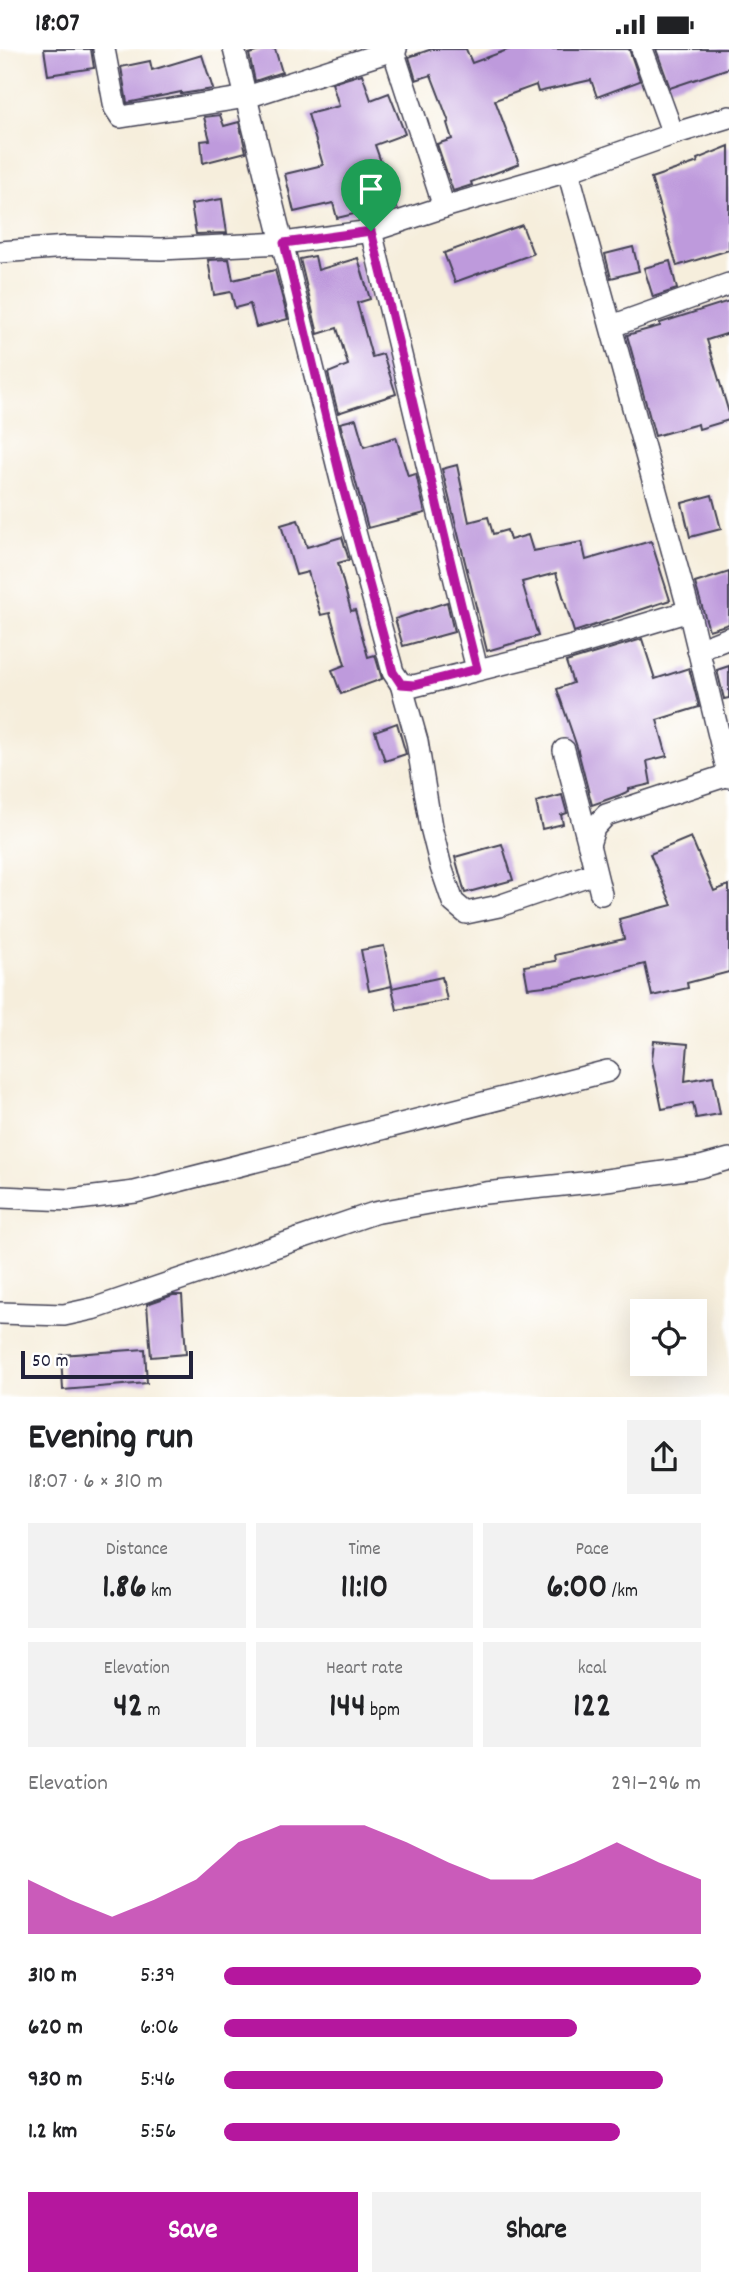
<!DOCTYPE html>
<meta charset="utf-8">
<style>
:root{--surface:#fff;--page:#f2f2f2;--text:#202124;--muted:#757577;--accent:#b5179e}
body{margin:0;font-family:Dekko,sans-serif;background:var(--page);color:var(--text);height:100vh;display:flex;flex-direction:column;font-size:26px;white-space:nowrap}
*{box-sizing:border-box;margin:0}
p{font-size:23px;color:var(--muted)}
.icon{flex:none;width:38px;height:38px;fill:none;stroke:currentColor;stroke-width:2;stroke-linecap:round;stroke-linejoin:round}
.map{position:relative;height:1348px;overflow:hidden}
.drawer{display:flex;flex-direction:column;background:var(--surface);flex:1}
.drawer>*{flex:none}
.tools{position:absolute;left:630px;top:1250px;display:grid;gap:14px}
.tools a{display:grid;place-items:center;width:77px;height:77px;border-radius:0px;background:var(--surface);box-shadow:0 7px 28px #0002;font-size:35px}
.scale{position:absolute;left:21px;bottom:18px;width:172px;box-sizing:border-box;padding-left:7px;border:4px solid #22223b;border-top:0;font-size:19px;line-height:24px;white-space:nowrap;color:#22223b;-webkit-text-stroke:5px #fff;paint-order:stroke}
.pin{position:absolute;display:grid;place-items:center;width:60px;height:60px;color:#fff;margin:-72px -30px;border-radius:50% 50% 50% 0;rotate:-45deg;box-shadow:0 0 7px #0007}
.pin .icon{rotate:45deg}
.round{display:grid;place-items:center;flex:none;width:74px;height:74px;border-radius:0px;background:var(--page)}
.headline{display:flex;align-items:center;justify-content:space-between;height:119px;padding:0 28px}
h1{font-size:38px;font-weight:700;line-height:52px}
.metrics{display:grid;grid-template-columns:repeat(3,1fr);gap:10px;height:119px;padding:7px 28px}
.metrics div{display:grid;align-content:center;border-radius:0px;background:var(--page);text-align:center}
.metrics b{font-size:35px;font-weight:700}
.metrics small{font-size:19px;font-weight:400}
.metrics p{font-size:19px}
.chart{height:196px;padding:14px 28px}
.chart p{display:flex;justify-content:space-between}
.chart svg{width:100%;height:126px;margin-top:7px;fill:var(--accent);opacity:.7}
.button{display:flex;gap:14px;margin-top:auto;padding:14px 28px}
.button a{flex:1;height:80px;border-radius:0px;background:var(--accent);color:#fff;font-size:28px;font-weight:700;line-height:80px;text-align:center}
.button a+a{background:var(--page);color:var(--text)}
ul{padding:0 28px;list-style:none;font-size:23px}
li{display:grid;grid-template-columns:112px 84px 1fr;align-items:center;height:52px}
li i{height:18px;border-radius:9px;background:var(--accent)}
.status{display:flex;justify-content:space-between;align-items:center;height:49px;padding:0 35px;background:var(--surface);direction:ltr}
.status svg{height:19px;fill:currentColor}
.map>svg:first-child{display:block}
</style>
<div class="status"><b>18:07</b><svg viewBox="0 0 49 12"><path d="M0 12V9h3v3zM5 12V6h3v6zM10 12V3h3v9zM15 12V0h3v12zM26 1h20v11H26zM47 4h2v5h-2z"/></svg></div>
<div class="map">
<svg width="729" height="1348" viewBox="0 0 729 1348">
<rect width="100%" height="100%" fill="#fff"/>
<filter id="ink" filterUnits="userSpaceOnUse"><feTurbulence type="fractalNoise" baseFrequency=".0143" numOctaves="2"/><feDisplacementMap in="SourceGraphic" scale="14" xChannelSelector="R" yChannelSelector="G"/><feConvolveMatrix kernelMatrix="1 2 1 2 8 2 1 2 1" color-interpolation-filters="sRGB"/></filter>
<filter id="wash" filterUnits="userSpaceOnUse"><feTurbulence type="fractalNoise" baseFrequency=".00686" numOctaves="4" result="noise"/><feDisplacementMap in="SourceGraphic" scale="28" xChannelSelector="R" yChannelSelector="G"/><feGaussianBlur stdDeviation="1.57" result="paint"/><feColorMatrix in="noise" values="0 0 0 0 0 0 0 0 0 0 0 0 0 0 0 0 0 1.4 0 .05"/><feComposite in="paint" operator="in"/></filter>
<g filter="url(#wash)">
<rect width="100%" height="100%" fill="#f6eedc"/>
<g id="blocks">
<g fill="#be9adc">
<polygon points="44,0 91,0 94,19 48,26"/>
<polygon points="266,0 275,0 282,23 255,32 249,5"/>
<polygon points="432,0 466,0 472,14 510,0 629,0 640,32 597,48 591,31 538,43 536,36 495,51 519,115 471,133 472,136 453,142 437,95 452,90 447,74 449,73 431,26 416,31 409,8"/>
<polygon points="656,0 729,0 729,19 670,39"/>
<polygon points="202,6 213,40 181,45 181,43 127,54 121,18 150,12 152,21"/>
<polygon points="362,25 371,51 389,44 405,85 375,96 397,159 377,166 375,160 337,169 333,154 294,163 285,125 323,116 308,65 339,57 332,34"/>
<polygon points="220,66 224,77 239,73 246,103 203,114 201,92 210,91 204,68"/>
<polygon points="729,97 729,201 677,217 651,129 698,113 697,110"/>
<polygon points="222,150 227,184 196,185 191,155"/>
<polygon points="522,176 533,205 455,233 444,204"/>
<polygon points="633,198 639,222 611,229 605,205"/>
<polygon points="315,207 318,221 358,209 370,250 357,254 372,308 383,305 396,345 338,364 328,324 348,316 337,279 318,285 300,210"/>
<polygon points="229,210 233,231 275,221 288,270 256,278 250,255 235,259 231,243 214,246 208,211"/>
<polygon points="670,212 677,240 653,248 644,219"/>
<polygon points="729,252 729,284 707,291 729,364 729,371 699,380 698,375 655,387 627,286 660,277 660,274"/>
<polygon points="356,370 364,398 396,388 408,427 416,425 425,464 368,479 340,374"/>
<polygon points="457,416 469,473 488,468 493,485 507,481 510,491 528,486 533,502 582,493 586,511 651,492 670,551 574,583 556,524 522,533 538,587 487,602 442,420"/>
<polygon points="712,446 721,480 690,488 682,454"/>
<polygon points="298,471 307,498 342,488 349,511 338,514 351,562 355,561 368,608 375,606 382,630 341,645 332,621 345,616 330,564 321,566 308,523 296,526 281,476"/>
<polygon points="729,523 729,575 709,581 695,534"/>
<polygon points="447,553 454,583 403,597 395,570"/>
<polygon points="642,590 655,630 689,619 699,658 657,671 667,707 647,712 651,735 629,740 629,742 620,746 592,756 577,698 557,640 573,634 566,613"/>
<polygon points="729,617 729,649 724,650 717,621"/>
<polygon points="397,674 406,705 385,712 375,682"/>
<polygon points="562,746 567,764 561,766 563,775 542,780 536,753"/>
<polygon points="691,788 714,842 729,836 729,923 687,934 688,939 652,947 645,915 562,935 528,939 524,917 556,912 555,906 624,890 619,870 672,856 650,805"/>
<polygon points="502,795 513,831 465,844 455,808"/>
<polygon points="384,897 392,937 369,942 361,901"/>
<polygon points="442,928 447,951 397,961 392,939"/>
<polygon points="654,992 688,995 685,1032 713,1027 720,1065 696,1069 693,1054 662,1060 652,1011"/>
<polygon points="173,1246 182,1246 186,1305 151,1308 147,1255"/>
<polygon points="145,1300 147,1334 63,1341 61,1306"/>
</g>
</g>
</g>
<g filter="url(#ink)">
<use href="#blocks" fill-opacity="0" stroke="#424153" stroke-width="2"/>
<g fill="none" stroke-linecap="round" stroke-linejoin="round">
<defs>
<g id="minor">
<polyline points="104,0 115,59 121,68 247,48 396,0"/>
<polyline points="234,0 342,435 393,623 401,635 414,637 570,598 689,562"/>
<polyline points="642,0 673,85"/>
<polyline points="393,1 444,158"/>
<polyline points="568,122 689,562 729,728"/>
<path d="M371 182C407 328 440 474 477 620"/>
<polyline points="0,203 67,198 161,200 284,194 371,182 444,158 568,122 673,85 729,68"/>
<polyline points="612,277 729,235"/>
<polyline points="698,601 729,589"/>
<polyline points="401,635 417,692 431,778 441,818 453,853 466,864 499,857 595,824"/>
<polyline points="564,701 589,796"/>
<polyline points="601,845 589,796 594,779 606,766 728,726"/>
<polyline points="0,1148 70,1151 135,1143 608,1022"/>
<polyline points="0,1264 64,1266 96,1259 374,1164 485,1144 592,1133 700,1118 729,1110"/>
</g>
</defs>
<use href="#minor" stroke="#424153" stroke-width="24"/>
<use href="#minor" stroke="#fff" stroke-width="21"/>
</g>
</g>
<g fill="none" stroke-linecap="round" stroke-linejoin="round" filter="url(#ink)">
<defs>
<path id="route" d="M371 182C408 328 440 474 477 620L414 636 401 635 393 623 342 435 284 194Z"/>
</defs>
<use href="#route" stroke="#fff" stroke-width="14"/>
<use href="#route" stroke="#b5179e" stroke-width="9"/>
</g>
</svg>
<div class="tools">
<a><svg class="icon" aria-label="locate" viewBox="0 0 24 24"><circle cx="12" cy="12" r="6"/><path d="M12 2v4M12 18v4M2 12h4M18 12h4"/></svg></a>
</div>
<div class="scale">50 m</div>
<div class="pin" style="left:371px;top:182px;background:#1e9e55"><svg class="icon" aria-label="arrive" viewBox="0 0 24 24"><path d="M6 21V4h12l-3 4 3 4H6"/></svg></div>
</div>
<section class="drawer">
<div class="headline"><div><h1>Evening run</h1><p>18:07 · 6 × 310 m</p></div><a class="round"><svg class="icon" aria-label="share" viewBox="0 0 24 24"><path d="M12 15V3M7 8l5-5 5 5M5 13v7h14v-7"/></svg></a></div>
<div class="metrics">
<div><p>Distance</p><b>1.86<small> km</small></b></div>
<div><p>Time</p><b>11:10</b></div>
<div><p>Pace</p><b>6:00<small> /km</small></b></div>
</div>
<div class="metrics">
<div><p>Elevation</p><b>42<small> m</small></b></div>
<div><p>Heart rate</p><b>144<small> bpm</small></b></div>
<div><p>kcal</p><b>122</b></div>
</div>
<div class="chart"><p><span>Elevation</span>291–296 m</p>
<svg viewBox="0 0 160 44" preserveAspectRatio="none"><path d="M0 44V25L10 32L20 38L30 32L40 25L50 12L60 6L70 6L80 6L90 12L100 19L110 25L120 25L130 19L140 12L150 19L160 25V44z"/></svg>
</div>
<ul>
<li><b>310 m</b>5:39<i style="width:100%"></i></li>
<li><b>620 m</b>6:06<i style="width:74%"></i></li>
<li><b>930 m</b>5:46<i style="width:92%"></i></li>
<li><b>1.2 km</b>5:56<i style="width:83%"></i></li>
</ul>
<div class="button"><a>Save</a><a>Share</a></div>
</section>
